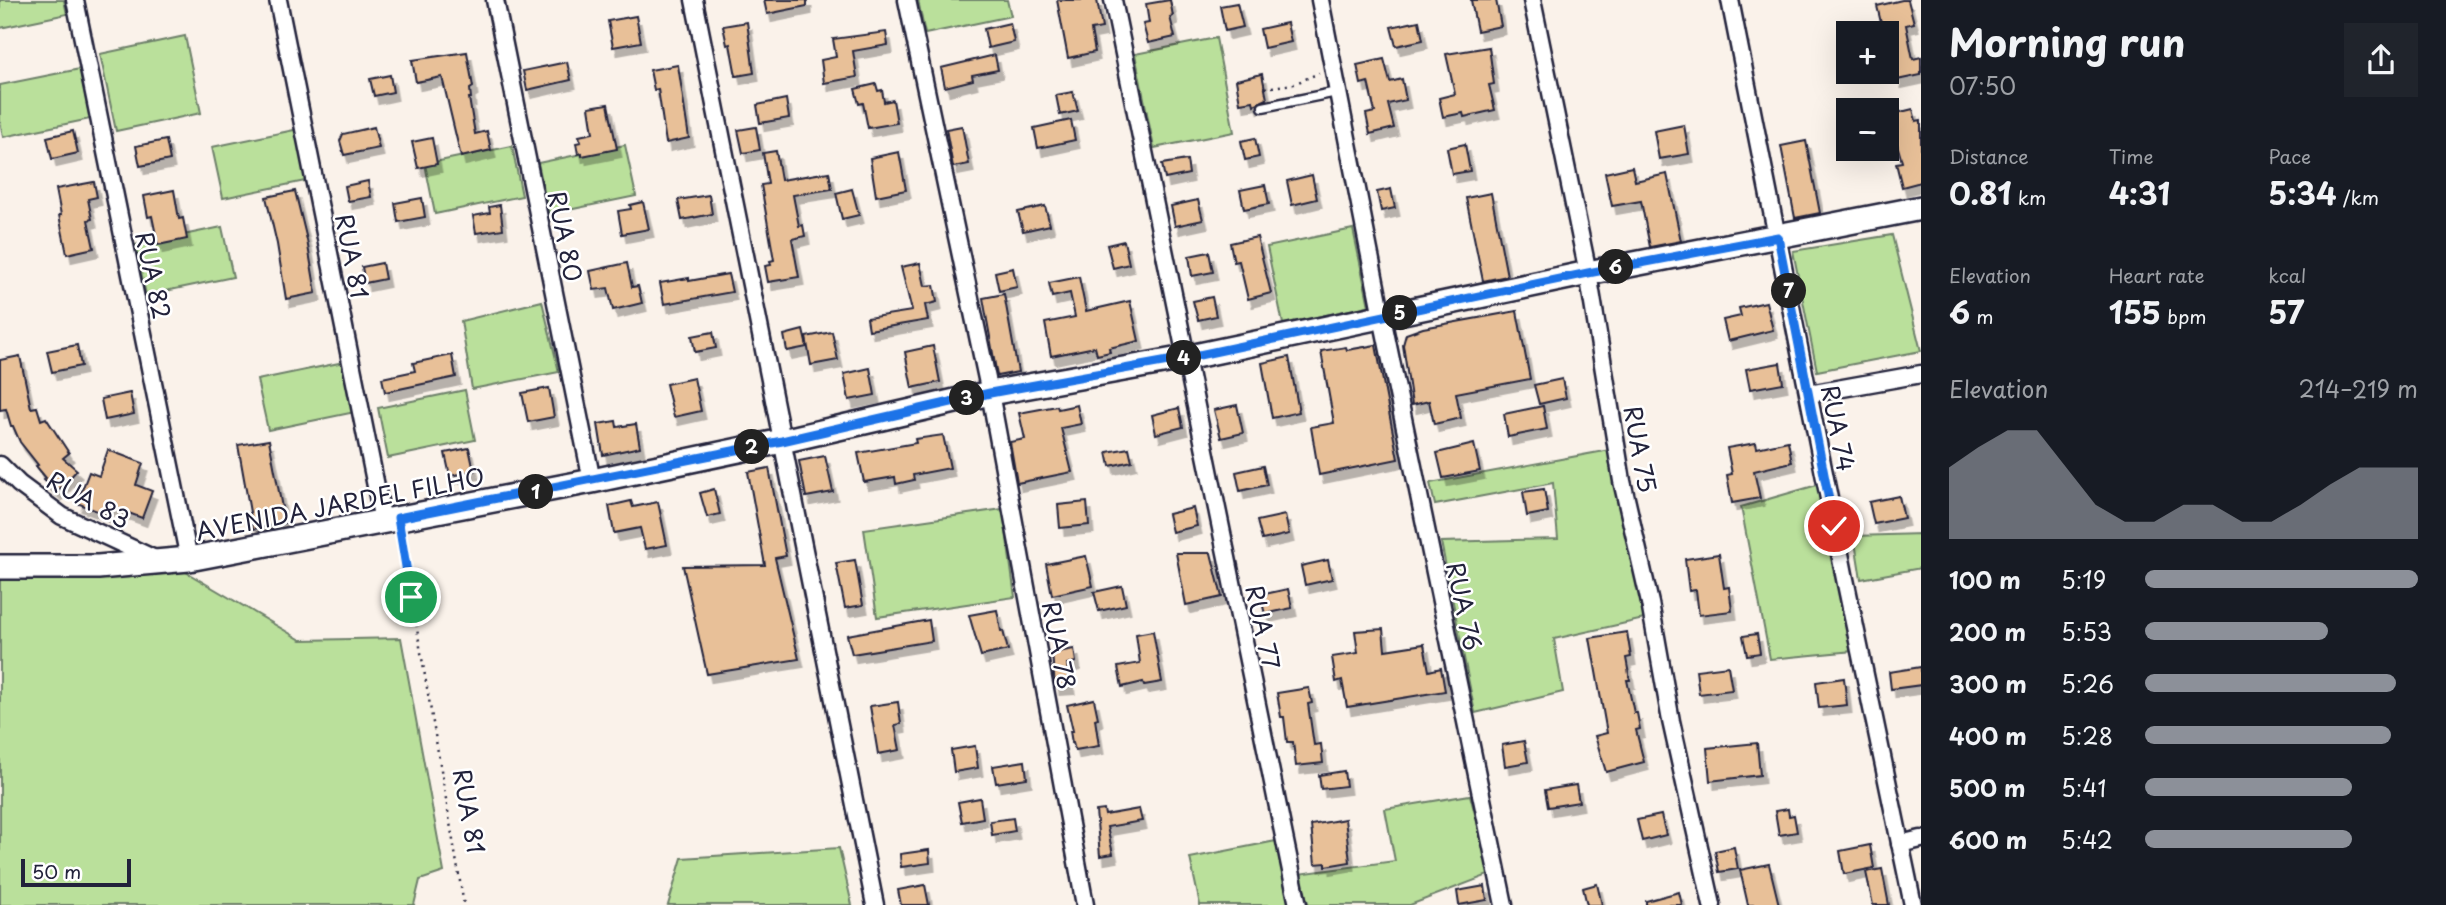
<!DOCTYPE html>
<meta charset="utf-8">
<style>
:root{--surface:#171b24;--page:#20242c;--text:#f1f3f6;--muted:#9ea1a6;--accent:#8c9099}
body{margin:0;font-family:"Playpen Sans",sans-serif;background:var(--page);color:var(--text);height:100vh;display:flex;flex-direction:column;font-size:26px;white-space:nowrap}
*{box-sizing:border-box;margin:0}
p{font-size:23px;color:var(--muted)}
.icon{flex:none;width:38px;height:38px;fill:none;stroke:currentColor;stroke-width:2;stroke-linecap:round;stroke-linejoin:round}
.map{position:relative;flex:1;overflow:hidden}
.side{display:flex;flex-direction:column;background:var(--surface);width:525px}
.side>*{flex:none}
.fabs{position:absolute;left:1836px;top:21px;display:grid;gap:14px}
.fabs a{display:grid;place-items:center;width:63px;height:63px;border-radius:0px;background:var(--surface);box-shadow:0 7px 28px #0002;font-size:35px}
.scale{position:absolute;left:21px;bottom:18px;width:110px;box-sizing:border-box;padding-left:7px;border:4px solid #22223b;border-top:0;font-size:19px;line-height:24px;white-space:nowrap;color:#22223b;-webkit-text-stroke:5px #fff;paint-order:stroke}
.pin{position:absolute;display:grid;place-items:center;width:60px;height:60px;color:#fff;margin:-30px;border:4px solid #fff;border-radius:50%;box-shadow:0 2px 7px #0007}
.km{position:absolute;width:35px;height:35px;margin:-18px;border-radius:50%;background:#222;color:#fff;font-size:19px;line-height:35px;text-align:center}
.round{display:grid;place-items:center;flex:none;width:74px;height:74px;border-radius:0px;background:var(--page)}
.overview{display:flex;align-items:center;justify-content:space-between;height:119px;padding:0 28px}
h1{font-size:38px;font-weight:700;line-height:52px}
.stats{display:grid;grid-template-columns:repeat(3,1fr);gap:10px;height:119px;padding:7px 28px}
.stats div{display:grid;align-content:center}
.stats b{font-size:30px;font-weight:700}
.stats small{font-size:19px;font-weight:400}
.stats p{font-size:19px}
.chart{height:196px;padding:14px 28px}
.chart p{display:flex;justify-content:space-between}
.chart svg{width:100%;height:126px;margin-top:7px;fill:var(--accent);opacity:.7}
ul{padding:0 28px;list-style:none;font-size:23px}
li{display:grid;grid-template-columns:112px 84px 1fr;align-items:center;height:52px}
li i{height:18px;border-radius:9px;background:var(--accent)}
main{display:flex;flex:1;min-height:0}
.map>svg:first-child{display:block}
</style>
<main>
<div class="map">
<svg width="1921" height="905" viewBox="0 0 1921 905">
<defs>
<filter id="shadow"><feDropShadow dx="4.5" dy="8" stdDeviation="0" flood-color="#0004"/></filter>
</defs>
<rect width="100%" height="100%" fill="#faf2ea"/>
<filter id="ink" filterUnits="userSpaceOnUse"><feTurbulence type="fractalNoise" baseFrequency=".0143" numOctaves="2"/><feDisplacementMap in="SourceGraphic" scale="14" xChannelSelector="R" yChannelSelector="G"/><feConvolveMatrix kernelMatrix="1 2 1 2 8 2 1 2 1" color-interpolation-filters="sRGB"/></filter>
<g filter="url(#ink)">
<g fill="#bae09b" stroke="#6e816b" stroke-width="2">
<polygon points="0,0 64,0 67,14 0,28"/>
<polygon points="918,0 1007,0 1011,16 925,34"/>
<polygon points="185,36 201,113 116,131 100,54"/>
<polygon points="1216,38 1234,132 1154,148 1135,54"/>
<polygon points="80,69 90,119 3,137 0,121 0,85"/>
<polygon points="299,129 310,180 223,198 212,147"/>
<polygon points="625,145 636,196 549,214 538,163"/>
<polygon points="512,146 522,196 435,214 425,164"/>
<polygon points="222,227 233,277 146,295 135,245"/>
<polygon points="1353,229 1369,306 1283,324 1267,247"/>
<polygon points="1892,235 1921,351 1817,371 1793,251"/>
<polygon points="542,301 559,372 472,389 461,321"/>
<polygon points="344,362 355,412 268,430 257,380"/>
<polygon points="465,390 475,440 388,458 378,408"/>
<polygon points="1610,450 1644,619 1554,639 1563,692 1475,713 1441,542 1558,539 1553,483 1435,505 1430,483"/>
<polygon points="1817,485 1853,651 1770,659 1741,507"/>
<polygon points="1003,509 1015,597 877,617 864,529"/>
<polygon points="1921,534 1921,568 1861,579 1854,536"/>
<polygon points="184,571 301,640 401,638 444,872 420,880 414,905 0,905 0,578"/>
<polygon points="1470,795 1491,874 1410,905 1309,905 1298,874 1395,861 1385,809"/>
<polygon points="1276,841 1289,905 1200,905 1190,858"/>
<polygon points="839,848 852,905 668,905 682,858"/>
</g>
<g fill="#e8c098" stroke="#22223b" stroke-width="2" filter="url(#shadow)">
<polygon points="764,0 807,0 807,6 767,14"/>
<polygon points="1057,0 1097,0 1102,28 1091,30 1095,52 1068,58"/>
<polygon points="1170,0 1173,16 1170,17 1175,37 1148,43 1143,24 1149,23 1146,4"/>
<polygon points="1471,0 1496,0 1501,26 1477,31"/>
<polygon points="1902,0 1908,0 1914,23 1906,25 1913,59 1921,57 1921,75 1897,80 1893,59 1886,60 1886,30 1883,31 1877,6"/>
<polygon points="1237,3 1243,27 1225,31 1220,6"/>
<polygon points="636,16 641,42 613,47 608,21"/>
<polygon points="1419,21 1423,40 1396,46 1391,27"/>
<polygon points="747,22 754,73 736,76 730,44 727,45 723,26"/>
<polygon points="1010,23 1014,42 988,48 984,29"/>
<polygon points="1287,23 1291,42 1264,48 1260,29"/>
<polygon points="886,32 888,45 853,51 857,77 824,83 821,60 836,57 833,39"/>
<polygon points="1489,47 1494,84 1489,85 1495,110 1464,117 1463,113 1443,117 1439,98 1455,94 1446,54"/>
<polygon points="467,52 473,87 470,89 471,98 469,98 475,134 487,131 491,150 461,157 442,77 416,82 412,60"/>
<polygon points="995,55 998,70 972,75 973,80 945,87 941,68"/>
<polygon points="1384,59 1390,82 1402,79 1406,100 1388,104 1394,128 1370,134 1366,114 1375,112 1368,82 1361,84 1357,65"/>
<polygon points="567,62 571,80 527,90 523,71"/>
<polygon points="678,65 689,138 666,143 658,89 654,90 650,70"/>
<polygon points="1262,74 1267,99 1254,105 1253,101 1240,103 1236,80"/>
<polygon points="390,75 393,92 374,96 370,79"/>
<polygon points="876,84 878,91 882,90 884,102 893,100 897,123 868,128 863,103 859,104 855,89"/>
<polygon points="1073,92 1078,111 1060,115 1056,95"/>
<polygon points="786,99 789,118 760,123 757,105"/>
<polygon points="608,104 617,149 582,156 582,153 578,154 576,143 581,142 579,136 593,133 589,107"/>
<polygon points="1913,109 1916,121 1921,120 1921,182 1902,187 1896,163 1902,162 1889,115"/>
<polygon points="1071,120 1075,140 1038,148 1034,128"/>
<polygon points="1684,125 1689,154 1659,159 1654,131"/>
<polygon points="962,126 969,164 953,167 946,129"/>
<polygon points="374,127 379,148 344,155 340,141 343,134"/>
<polygon points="756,127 760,150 743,153 738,130"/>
<polygon points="73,131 78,153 52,159 47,137"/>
<polygon points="432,138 437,164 418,168 412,142"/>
<polygon points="1255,138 1259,157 1245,160 1241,141"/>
<polygon points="166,140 170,160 140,166 136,146"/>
<polygon points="1806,141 1820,213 1795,218 1781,146"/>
<polygon points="1465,144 1470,171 1452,174 1447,148"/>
<polygon points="776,151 781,180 829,172 832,189 793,195 799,226 803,225 805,236 792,239 799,277 768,282 765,266 771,265 770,261 774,260 761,185 768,184 763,153"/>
<polygon points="899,152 906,190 876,196 870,158"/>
<polygon points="1187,160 1189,174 1165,179 1162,164"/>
<polygon points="1632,167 1635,181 1667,174 1681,241 1650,247 1641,201 1612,206 1605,173"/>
<polygon points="1312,175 1317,199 1292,205 1287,181"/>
<polygon points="368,181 371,197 348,201 345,186"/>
<polygon points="94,182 97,197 88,199 92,219 88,220 94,248 67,254 59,215 61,215 56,189"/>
<polygon points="1265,185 1269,204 1244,209 1240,190"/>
<polygon points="852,189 859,215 842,219 836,193"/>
<polygon points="1391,189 1395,208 1381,211 1377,192"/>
<polygon points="174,190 179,219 183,218 187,239 158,245 152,216 148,217 144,196"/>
<polygon points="295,191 307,240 316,293 286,299 277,244 266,197"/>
<polygon points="1491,193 1507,276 1483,281 1466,198"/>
<polygon points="709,195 712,214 682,220 678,200"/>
<polygon points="422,198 425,217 398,222 395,203"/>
<polygon points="1198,200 1203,220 1175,226 1171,206"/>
<polygon points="643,202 649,229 622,234 618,211 631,209 630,205"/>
<polygon points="500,205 503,229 476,233 473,216 490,213 489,207"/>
<polygon points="1045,206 1050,225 1023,231 1018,212"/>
<polygon points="1257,237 1271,293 1248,299 1239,261 1234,262 1230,243"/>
<polygon points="1124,241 1129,264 1113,268 1107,245"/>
<polygon points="1209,252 1213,272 1192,276 1189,256"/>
<polygon points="382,263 385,279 365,283 362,267"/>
<polygon points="627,263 632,287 638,286 642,303 613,310 608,288 594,290 590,271"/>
<polygon points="920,263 925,286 934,285 937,302 925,305 928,320 869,330 867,318 912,311 901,267"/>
<polygon points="1013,268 1017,287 999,291 995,272"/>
<polygon points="728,274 732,292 664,304 660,283 689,278 689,281"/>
<polygon points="1079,277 1086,311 1130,301 1139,341 1109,348 1110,352 1097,355 1095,347 1051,356 1045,323 1075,317 1070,293 1052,297 1049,283"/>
<polygon points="1004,294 1018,372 997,376 983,298"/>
<polygon points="1212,297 1216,316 1198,320 1193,301"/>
<polygon points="1766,302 1773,330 1728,341 1723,320 1741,316 1739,308"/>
<polygon points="1517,311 1530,379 1456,393 1461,418 1434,424 1429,401 1412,405 1403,345 1406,334 1423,328"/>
<polygon points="803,330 807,347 787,351 784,335"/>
<polygon points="713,332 716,348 695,352 692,336"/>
<polygon points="832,332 838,360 811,365 806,337"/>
<polygon points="77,345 81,366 52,372 47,351"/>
<polygon points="1376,345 1398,459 1319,475 1311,427 1334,423 1321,351 1346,347 1347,350"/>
<polygon points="933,346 940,382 912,388 905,352"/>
<polygon points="452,355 456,377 385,392 382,378 415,371 413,363"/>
<polygon points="20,356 31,408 37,407 41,420 46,418 69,453 63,458 77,470 57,492 44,480 46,478 36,466 38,465 20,442 13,426 11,426 6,409 0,410 0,360"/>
<polygon points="1289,357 1299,412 1272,418 1262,363"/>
<polygon points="1780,363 1783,383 1750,389 1746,369"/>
<polygon points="870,368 875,395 849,400 844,374"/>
<polygon points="694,378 701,411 674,417 666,384"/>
<polygon points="1562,379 1566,398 1539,404 1534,385"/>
<polygon points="549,388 554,417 528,422 522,393"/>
<polygon points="130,393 134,414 105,420 101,399"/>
<polygon points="1077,405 1081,424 1061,428 1072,472 1017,483 1010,442 1025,439 1019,413 1057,406 1058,409"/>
<polygon points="1237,405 1243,433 1221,438 1214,410"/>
<polygon points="1543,406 1547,429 1508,437 1504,414"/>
<polygon points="1179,408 1183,427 1156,434 1152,415"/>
<polygon points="616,421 617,427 636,424 640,447 603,455 598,424"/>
<polygon points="943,435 950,468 913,475 914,480 896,484 895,477 864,482 858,453 916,443 915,439"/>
<polygon points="269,440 285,523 253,529 238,445"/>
<polygon points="1788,441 1792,462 1754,471 1760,498 1732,503 1727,475 1732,474 1727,448 1756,443 1757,448"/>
<polygon points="1474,444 1480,471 1443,478 1437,453"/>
<polygon points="469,448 474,471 450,476 445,453"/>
<polygon points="1129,448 1132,461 1110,466 1107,452"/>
<polygon points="108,450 143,463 136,485 152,491 142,518 110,506 107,515 77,503 89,472 99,476"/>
<polygon points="825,456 833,492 806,497 799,461"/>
<polygon points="1263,466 1267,485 1240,491 1236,472"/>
<polygon points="769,468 786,556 775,558 799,659 707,674 683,566 765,565 748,472"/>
<polygon points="714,489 720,514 707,517 700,493"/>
<polygon points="1544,489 1548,512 1527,516 1523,492"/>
<polygon points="1899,496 1904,518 1874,524 1869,502"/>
<polygon points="631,501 633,507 658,502 667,545 645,549 640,528 614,533 609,506"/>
<polygon points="1087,502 1089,525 1060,528 1058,505"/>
<polygon points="1193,508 1197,526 1172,532 1168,514"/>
<polygon points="1285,515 1289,534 1262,540 1257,521"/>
<polygon points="1176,553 1211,553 1222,597 1186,605"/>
<polygon points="1719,554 1724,588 1729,587 1732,611 1699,615 1696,590 1689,591 1685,559"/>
<polygon points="1086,556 1093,586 1052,595 1046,564"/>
<polygon points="855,560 863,605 845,608 836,563"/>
<polygon points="1328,560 1332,579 1305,585 1301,566"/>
<polygon points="1122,586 1126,605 1099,611 1094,592"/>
<polygon points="1288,589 1292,608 1265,614 1260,595"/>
<polygon points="997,610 1001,631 1003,631 1008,650 981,656 969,615"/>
<polygon points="929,620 932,641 852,654 847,635"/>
<polygon points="1383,629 1385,650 1424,644 1429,671 1441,668 1445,691 1347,707 1342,680 1336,682 1332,657 1358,653 1355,631"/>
<polygon points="1153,631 1162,682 1144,685 1143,682 1122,687 1118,667 1140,663 1136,634"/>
<polygon points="1627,632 1631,657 1626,658 1630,680 1627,680 1634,713 1637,713 1640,729 1636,730 1644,762 1606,772 1595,736 1607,733 1590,638"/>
<polygon points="1757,634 1760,653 1747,655 1743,636"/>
<polygon points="1074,649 1076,662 1067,664 1070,686 1055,687 1052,653"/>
<polygon points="1728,666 1732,690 1699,694 1696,670"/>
<polygon points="1921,667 1921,685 1891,689 1889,672"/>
<polygon points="1844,678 1847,705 1819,708 1816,682"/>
<polygon points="1309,688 1312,703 1308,704 1314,745 1321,744 1323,763 1296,766 1293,742 1287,742 1284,717 1281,717 1277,693"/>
<polygon points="1094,699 1098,718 1095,719 1099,746 1075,750 1073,743 1072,743 1070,731 1073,731 1067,705"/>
<polygon points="898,702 901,724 895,725 900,750 878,754 870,706"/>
<polygon points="1524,741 1528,762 1505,766 1502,745"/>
<polygon points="1757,743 1760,775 1710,781 1707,748"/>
<polygon points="975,746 978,768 954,772 951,750"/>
<polygon points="1025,761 1027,778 996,783 993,766"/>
<polygon points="1344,771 1346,786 1321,789 1319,775"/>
<polygon points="1576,785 1579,802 1548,807 1545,790"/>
<polygon points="980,798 983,818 962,822 958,802"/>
<polygon points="1139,809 1142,821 1107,827 1113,854 1100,856 1096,811 1104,810 1105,815"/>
<polygon points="1788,809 1789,816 1794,815 1797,832 1779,835 1775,811"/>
<polygon points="1661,815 1666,835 1642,841 1637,820"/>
<polygon points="1013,818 1015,831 992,835 990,821"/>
<polygon points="1345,819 1350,862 1326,866 1326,863 1315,864 1311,825"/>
<polygon points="1870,845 1874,868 1844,874 1840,851"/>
<polygon points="1734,847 1738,869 1719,872 1715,851"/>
<polygon points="929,850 930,863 901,867 900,854"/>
<polygon points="1769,864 1779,905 1748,905 1740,870"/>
<polygon points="1882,869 1889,905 1873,905 1866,872"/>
<polygon points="1597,884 1602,905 1587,905 1583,888"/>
<polygon points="925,885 929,905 901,905 898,890"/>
<polygon points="1485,886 1487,900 1459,905 1457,891"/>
<polygon points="1679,892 1682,905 1646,905 1646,901"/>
</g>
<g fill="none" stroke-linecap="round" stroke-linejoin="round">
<defs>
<polyline id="service" points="1263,107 1337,92"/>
<g id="minor">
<polyline points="75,0 189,559"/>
<polyline points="278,0 383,521"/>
<polyline points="495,0 592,481"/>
<polyline points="694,0 875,905"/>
<polyline points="907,0 990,393 1085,905"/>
<polyline points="1113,0 1298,905"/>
<polyline points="1320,0 1382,317 1504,905"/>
<polyline points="1532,0 1588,273 1622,481 1650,603 1671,721 1712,905"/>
<polyline points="1730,0 1845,579 1913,905"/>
<polyline points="1809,394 1921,374"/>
<polyline points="0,465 19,484 62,516 157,560"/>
<polyline points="1900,844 1921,839"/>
</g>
<polyline id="secondary" points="0,567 98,567 189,559 592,481 782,441 990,393 1185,358 1588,273 1921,208"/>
</defs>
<use href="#service" stroke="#22223b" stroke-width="13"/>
<use href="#minor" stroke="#22223b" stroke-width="21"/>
<use href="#secondary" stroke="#22223b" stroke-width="28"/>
<g stroke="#22223b" stroke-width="2.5" stroke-dasharray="2 5" stroke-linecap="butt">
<polyline points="1265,88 1294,84 1319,73"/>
<polyline points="401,535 464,905"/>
</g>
<use href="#service" stroke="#fff" stroke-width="8"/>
<use href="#minor" stroke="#fff" stroke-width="16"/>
<use href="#secondary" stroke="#fff" stroke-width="23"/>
</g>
</g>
<g fill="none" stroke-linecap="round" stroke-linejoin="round" filter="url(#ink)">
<defs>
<polyline id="route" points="411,597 398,518 782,441 990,393 1185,358 1588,273 1778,237 1834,526"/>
</defs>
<use href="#route" stroke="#fff" stroke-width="14"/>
<use href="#route" stroke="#1a73e8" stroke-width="9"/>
</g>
<g text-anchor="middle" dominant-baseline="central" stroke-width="5" stroke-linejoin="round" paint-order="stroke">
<g font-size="24" fill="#22223b" stroke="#fff">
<text transform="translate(566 236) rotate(79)">RUA 80</text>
<text transform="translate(353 256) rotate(79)">RUA 81</text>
<text transform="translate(154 275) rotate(78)">RUA 82</text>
<text transform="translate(1839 428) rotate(79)">RUA 74</text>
<text transform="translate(1641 449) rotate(80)">RUA 75</text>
<text transform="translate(89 499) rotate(29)">RUA 83</text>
<text transform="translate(340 503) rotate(-11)">AVENIDA JARDEL FILHO</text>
<text transform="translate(1465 606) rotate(78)">RUA 76</text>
<text transform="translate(1264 627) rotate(78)">RUA 77</text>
<text transform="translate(1060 645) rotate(79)">RUA 78</text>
<text transform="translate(470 811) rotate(80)">RUA 81</text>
</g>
</g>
</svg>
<div class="fabs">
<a>+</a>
<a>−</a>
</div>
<div class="scale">50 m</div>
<div class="pin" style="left:411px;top:597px;background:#1e9e55"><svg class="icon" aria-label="arrive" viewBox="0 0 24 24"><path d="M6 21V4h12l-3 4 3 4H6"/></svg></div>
<div class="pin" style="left:1834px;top:526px;background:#d93025"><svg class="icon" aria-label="check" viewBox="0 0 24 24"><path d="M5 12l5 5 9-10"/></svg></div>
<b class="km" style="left:536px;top:492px">1</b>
<b class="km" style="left:752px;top:447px">2</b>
<b class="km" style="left:967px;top:398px">3</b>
<b class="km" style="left:1184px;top:358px">4</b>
<b class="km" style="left:1400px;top:313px">5</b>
<b class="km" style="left:1616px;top:267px">6</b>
<b class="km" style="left:1789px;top:291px">7</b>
</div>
<section class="side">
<div class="overview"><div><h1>Morning run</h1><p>07:50</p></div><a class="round"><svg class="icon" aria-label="share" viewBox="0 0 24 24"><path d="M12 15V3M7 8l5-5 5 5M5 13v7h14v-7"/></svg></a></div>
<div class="stats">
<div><p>Distance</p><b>0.81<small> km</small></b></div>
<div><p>Time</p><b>4:31</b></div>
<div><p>Pace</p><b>5:34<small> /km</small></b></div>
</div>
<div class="stats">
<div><p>Elevation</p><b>6<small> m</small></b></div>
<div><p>Heart rate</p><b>155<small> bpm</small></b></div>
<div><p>kcal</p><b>57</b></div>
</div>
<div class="chart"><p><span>Elevation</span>214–219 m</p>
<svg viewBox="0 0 160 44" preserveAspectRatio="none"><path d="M0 44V19L10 12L20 6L30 6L40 19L50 32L60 38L70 38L80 32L90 32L100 38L110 38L120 32L130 25L140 19L150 19L160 19V44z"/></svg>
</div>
<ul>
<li><b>100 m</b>5:19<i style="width:100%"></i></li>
<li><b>200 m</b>5:53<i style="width:67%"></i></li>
<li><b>300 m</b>5:26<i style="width:92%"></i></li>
<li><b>400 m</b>5:28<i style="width:90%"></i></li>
<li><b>500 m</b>5:41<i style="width:76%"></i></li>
<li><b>600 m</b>5:42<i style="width:76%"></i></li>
</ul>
</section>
</main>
